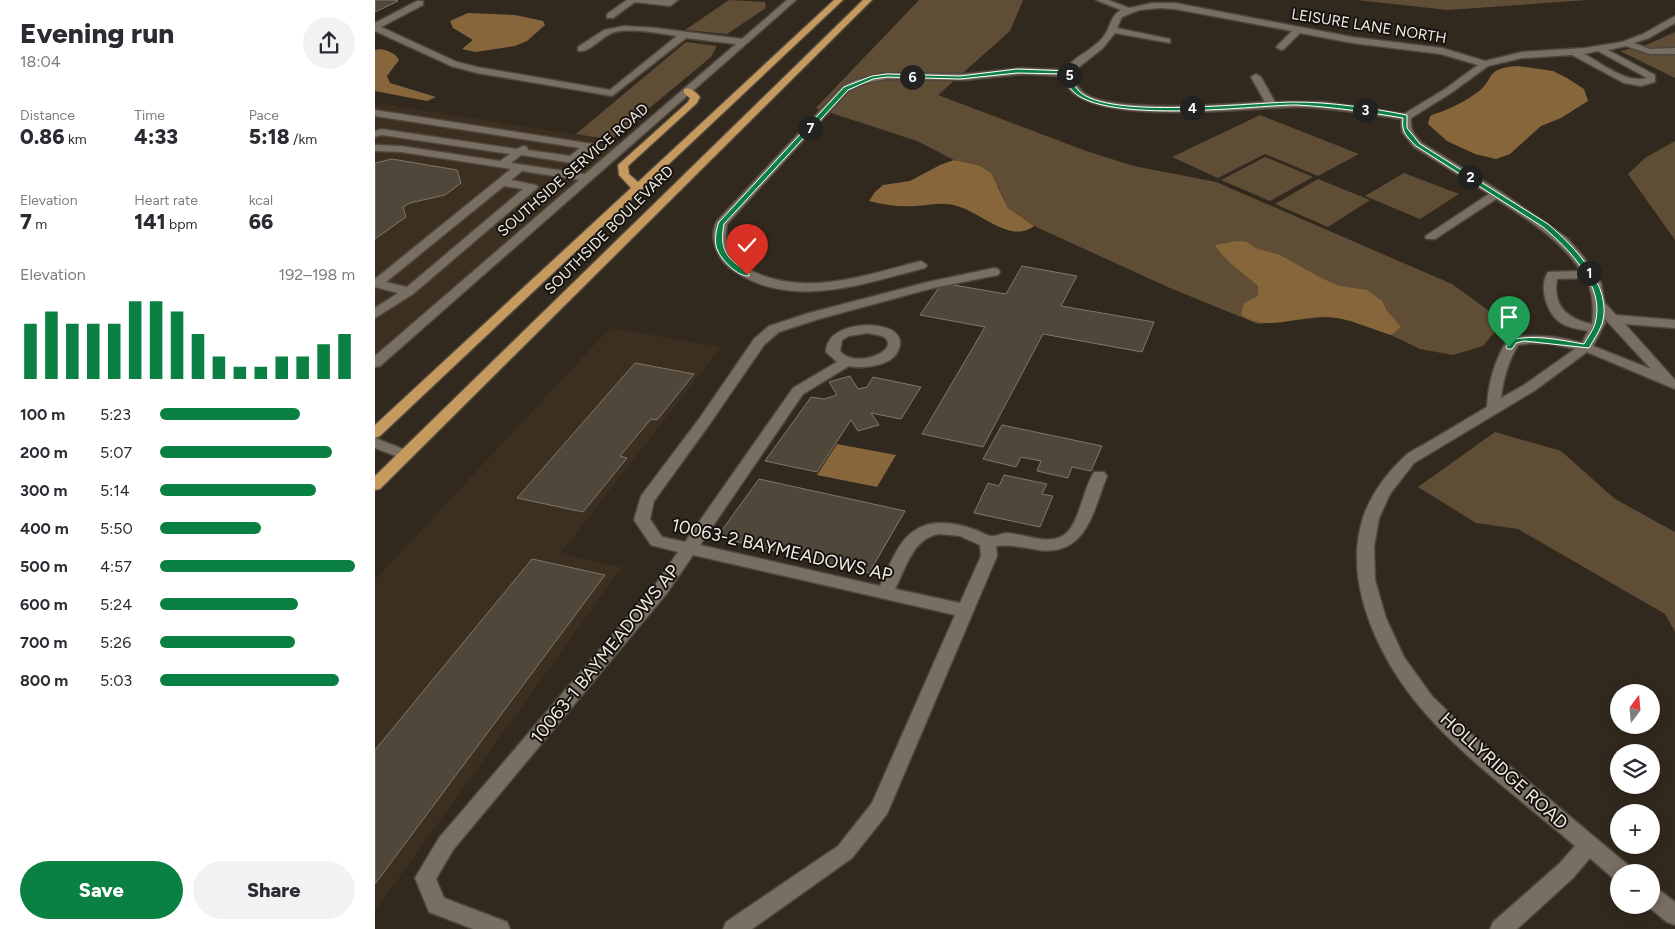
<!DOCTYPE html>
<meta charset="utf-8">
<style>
:root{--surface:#fff;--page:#f2f2f3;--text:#2b2b33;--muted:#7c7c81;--accent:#0b8043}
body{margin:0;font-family:Figtree,sans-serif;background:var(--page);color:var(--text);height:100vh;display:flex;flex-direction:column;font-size:19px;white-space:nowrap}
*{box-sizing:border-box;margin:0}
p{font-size:16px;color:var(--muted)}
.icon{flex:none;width:28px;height:28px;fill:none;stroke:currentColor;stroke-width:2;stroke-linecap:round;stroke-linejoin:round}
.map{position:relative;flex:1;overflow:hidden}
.details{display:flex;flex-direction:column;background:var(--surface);width:375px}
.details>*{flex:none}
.needle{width:32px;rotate:16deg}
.tools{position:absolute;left:1235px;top:684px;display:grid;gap:10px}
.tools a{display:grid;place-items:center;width:50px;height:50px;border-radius:50%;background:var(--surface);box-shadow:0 2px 12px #0003;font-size:25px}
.pin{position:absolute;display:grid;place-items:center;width:42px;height:42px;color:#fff;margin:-51px -21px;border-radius:50% 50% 50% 0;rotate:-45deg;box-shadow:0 0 5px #0007}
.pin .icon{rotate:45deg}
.km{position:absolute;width:25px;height:25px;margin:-12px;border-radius:50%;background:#222;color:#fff;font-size:14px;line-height:25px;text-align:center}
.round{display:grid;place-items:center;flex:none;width:52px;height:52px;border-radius:26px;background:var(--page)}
.summary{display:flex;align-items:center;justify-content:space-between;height:85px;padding:0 20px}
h1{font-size:28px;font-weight:800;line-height:38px}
.figures{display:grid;grid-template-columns:repeat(3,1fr);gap:8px;height:85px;padding:5px 20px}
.figures div{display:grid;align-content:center}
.figures b{font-size:21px;font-weight:800}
.figures small{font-size:14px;font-weight:400}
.figures p{font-size:14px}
.chart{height:140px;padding:10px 20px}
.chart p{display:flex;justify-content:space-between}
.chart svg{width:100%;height:90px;margin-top:5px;stroke:var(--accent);stroke-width:6}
.button{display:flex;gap:10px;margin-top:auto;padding:10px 20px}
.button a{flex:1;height:58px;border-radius:30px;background:var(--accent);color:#fff;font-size:20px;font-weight:800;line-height:58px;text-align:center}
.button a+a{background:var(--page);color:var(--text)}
ul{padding:0 20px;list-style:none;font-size:16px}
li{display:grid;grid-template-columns:80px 60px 1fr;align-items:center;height:38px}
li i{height:12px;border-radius:6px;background:var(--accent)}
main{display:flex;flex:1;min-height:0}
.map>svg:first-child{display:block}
</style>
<main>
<section class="details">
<div class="summary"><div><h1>Evening run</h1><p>18:04</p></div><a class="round"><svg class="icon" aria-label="share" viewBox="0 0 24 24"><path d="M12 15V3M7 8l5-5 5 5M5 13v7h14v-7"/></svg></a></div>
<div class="figures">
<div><p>Distance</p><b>0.86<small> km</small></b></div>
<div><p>Time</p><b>4:33</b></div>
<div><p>Pace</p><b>5:18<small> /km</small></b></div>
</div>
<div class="figures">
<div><p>Elevation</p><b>7<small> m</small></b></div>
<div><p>Heart rate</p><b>141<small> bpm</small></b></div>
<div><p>kcal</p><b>66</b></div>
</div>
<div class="chart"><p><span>Elevation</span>192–198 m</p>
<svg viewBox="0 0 160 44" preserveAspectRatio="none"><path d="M5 44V17M15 44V11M25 44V17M35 44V17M45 44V17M55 44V6M65 44V6M75 44V11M85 44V22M95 44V33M105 44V38M115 44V38M125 44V33M135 44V33M145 44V27M155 44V22"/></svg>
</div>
<ul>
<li><b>100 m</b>5:23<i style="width:72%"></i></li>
<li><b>200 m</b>5:07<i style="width:88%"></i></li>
<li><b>300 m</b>5:14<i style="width:80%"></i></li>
<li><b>400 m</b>5:50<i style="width:52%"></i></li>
<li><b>500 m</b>4:57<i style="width:100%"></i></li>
<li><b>600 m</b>5:24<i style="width:71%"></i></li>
<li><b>700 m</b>5:26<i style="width:69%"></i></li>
<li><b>800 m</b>5:03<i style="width:92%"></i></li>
</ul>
<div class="button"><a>Save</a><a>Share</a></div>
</section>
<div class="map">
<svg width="1300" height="929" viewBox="0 0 1300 929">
<rect width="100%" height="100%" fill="#32291e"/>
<g fill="#3c2f1f">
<polygon points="0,103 247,142 0,354"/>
<polygon points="235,328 346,347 185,554 247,567 0,911 0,580"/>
</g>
<g fill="#604d35">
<polygon points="354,0 390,2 391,8 352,34 310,30"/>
<polygon points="544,0 648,0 635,31 563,95 714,152 759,166 841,182 1077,284 1121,316 1119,333 1108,346 1078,355 1045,349 1016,335 972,319 951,317 883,324 795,288 659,226 633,208 624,188 603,165 579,160 542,141 441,108"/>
<polygon points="981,0 1212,0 1073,10"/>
<polygon points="1300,32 1300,78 1245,51 1269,46"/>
<polygon points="311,42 342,46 336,57 236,140 201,134"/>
<polygon points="885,115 984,154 943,176 890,154 843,178 797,157"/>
<polygon points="1300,141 1300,240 1253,174 1270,158"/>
<polygon points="890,157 938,177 895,201 846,180"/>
<polygon points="1029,173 1084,194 1045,219 990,196"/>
<polygon points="943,179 995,200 953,227 900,204"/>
<polygon points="1120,432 1186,451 1240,499 1300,532 1300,632 1290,614 1143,529 1101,523 1043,487"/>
</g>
<g fill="#87663c">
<polygon points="93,13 140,15 168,21 170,25 152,41 140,46 101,52 87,49 98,40 78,28 75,21"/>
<path d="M6 49C14 51 20 53 24 60L12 76 15 83 61 97 52 101 0 91V50Z"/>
<path d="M1143 66 1178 71 1192 78 1209 89 1213 101 1186 118 1166 126 1135 154 1121 159 1100 154 1072 141 1053 124 1055 116C1061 113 1067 112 1073 109 1082 105 1092 100 1100 94 1121 81 1107 68 1143 66Z"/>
<path d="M579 160 603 165 616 173 633 208 659 226C637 244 607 214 585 207 570 201 556 205 540 206 524 207 509 205 494 201L500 192 508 185 535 181 565 165Z"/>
<path d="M862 241 872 242 880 248 905 255 946 278 965 286 992 290 1007 301 1012 311 1026 327 1016 335C995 329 975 318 953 317 923 315 893 333 866 315L869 303 883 296V286C868 272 851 263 840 245Z"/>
<polygon points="462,444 521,455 502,487 442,475"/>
</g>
<g fill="#50473b" stroke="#807669">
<polygon points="0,0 19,0 23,1 0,12"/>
<polygon points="17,159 82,170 86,183 70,195 35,203 28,207 31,217 0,239 0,163"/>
<polygon points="647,266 702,276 686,306 779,322 767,352 668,334 608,447 547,434 610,327 545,315 567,283 631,294"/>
<polygon points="260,363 319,374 282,420 276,419 245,456 252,458 208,512 142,498"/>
<polygon points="475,376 483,389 492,387 498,377 546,387 526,419 496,413 504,425 483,431 476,420 442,472 390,461 436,397 449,399 462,395 454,382"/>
<polygon points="627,425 727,446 716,471 697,467 693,478 662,471 666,461 646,457 641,467 608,459"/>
<polygon points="629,475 672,484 667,494 678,496 665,527 599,513 613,483 624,486"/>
<polygon points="384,479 530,511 494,573 342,537"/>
<polygon points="157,559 230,575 0,884 0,750"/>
</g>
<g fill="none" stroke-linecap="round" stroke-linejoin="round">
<defs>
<g id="minor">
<polygon points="252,0 303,0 295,6 260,2 238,18 232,18 232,14"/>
<path d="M412 0H421L5 366 0 367V356L204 180 147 171 136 180 161 185 163 187 161 189 38 294 0 318V308L23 293 0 287V279L136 169 26 152 0 151V145L26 146 125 161 135 154 7 135 0 137V131L6 129 142 149 148 146 152 147 153 150 195 156 205 148 0 116V110L218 144 219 146 218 148 197 163 146 155 136 163 210 174 361 44 311 38 237 96 102 73 76 66 0 31V23L42 1H48V5L6 27 82 62 102 67 235 90 302 36C282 33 260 28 240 32 227 35 216 53 203 51V47L229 30 249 26 281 28 367 39ZM129 186 148 189 32 287 11 282Z"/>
<path d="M721 0H733L754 8 778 3H800L977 37 1067 48 1110 61 1147 52 1210 48 1247 42 1268 34 1300 16V23L1274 38 1259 43 1275 49 1300 48V54H1275L1251 46 1233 50 1280 75V82L1266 86 1249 83 1197 55 1147 58 1113 66 1076 93 1036 118C1035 130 1039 135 1047 143L1126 192 1192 238 1208 256 1226 283 1230 303 1241 315 1300 320V328L1250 324 1300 380V389L1212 352 1159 391 1039 463 1015 494 1004 518 999 547 1000 580 1011 618 1029 657 1057 696 1094 732 1253 865 1256 872H1244V881L1239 879 1215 858 1198 878 1142 929H1115L1118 922 1184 864 1200 846C1149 802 1088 758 1045 707 1004 658 967 582 988 518 995 496 1011 474 1028 458 1034 451 1045 447 1053 442 1073 430 1092 419 1112 407 1113 383 1120 359 1133 339 1158 333 1183 336 1207 343L1213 331C1204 329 1194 328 1186 323 1172 314 1163 287 1173 272L1206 271C1185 239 1152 219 1121 199L1060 239H1052L1050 237 1052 235 1114 194 1039 147 1027 132 1026 119C992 114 958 108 924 107 884 106 693 132 689 76L647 74 590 80 511 79 487 84 474 90 352 224C348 246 355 259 375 270 429 298 491 275 546 261L552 265 550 268C494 282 427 307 371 278 362 273 353 268 347 260 339 249 335 233 342 221L468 86 481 80 511 73 590 74 647 68 690 70C700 55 719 50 729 36 736 27 735 16 746 10ZM785 8 800 9 917 31 901 47 906 50 909 49 925 33 977 43 1066 54 1103 65 1070 89 1029 114 949 102H900L886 77 881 74 876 77 890 102C852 104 738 114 709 93 705 90 702 85 699 81V71L728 48 740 33 795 43V39L742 28 747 17 764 10ZM1223 51 1272 78C1251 84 1227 63 1209 54ZM1210 278C1218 290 1219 310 1217 324 1193 319 1177 306 1182 279ZM1230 319 1276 369 1218 346 1230 323ZM1157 343 1177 344 1200 349 1149 385 1126 398C1128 380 1133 362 1143 345Z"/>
<path d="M619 268 623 269 625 272 623 275 558 288 444 319 404 332 389 345 334 425 279 501 275 519 287 537 310 542 418 388 462 362 451 352C451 324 500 320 518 331 530 339 525 353 515 360 505 366 486 369 474 366L428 394 325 545 505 586C514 568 522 542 539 531 557 518 582 523 601 530 606 532 611 535 615 536 620 537 626 534 630 533 650 533 680 550 695 529 705 516 709 488 719 472H729L732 476C718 511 712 556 664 550 649 548 636 544 621 546L622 556 512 814 477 858 377 929H348L351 922 463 846 497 803 580 615 318 555 292 593 78 850 61 879 69 898 132 922 135 929H98L54 912 40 878 64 838 280 585 303 552 276 545 259 520 266 496 324 419 379 339 394 326 434 313 553 282ZM493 333C497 334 505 335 509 337 527 350 480 370 465 351L467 340 474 336ZM564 534 585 536 605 545 606 556 585 603 520 589C531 568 538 538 564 534Z"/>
<polygon points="0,438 36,452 38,455 36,458 31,460 0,448"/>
<polygon points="1276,886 1283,889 1300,902 1300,925 1292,922 1271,905 1276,905"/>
</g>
<g id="highway">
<path d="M459 0H468L5 436 0 438V425L256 188 244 175 243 165 313 102 315 98 309 93V89C315 87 321 92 325 97L322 103 253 166 254 174 263 182Z"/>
<polygon points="488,0 497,0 5,489 0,490 0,476"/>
</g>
</defs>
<use href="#minor" stroke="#4d463d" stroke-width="3"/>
<use href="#highway" stroke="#4d463d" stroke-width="3"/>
<use href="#minor" fill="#786e62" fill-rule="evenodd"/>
<use href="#highway" fill="#c6995f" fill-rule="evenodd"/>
</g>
<path fill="#0b8043" stroke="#fff" d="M642 69 696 71C697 79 698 85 704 91 733 120 876 102 919 102 956 102 996 108 1032 115V128L1045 144 1173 224C1198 245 1239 287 1227 324 1224 332 1218 341 1214 348L1149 341 1141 343 1137 349H1132L1131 347 1135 340C1160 334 1184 340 1209 344 1212 338 1218 331 1220 324 1231 286 1194 249 1168 227L1041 146C1032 137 1026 132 1028 118 992 112 958 107 922 105 885 104 688 132 691 74L642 73 585 79 512 77 498 79 473 90 349 224C344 251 352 259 374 273V276C363 277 346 260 342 249 339 242 341 229 344 222L469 87 497 76 512 74 585 76Z"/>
<g text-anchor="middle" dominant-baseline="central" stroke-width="4" stroke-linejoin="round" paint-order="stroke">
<g font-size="15" fill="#f0ebe4" stroke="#16130e">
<text transform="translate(994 26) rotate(9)">LEISURE LANE NORTH</text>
<text transform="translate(198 170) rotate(-41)">SOUTHSIDE SERVICE ROAD</text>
<text transform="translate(234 230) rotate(-45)">SOUTHSIDE BOULEVARD</text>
</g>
<g font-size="18" fill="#f0ebe4" stroke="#16130e">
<text transform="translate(407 550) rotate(13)">10063-2 BAYMEADOWS AP</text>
<text transform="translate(230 654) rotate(-51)">10063-1 BAYMEADOWS AP</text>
<text transform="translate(1129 771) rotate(42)">HOLLYRIDGE ROAD</text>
</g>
</g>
</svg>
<div class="tools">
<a><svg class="needle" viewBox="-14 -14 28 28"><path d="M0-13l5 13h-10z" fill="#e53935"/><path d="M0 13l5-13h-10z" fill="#7c7c81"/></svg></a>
<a><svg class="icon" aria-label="layers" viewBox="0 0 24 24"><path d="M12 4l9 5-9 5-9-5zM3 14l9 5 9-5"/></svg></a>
<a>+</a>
<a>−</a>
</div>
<div class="pin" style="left:1134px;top:347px;background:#1e9e55"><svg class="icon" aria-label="arrive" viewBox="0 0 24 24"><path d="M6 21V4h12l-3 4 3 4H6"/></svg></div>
<div class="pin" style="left:372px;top:275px;background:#d93025"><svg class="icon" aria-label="check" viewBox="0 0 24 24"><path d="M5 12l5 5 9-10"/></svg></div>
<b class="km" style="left:1214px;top:273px">1</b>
<b class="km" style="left:1095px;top:177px">2</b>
<b class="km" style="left:990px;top:110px">3</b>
<b class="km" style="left:817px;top:108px">4</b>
<b class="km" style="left:694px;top:75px">5</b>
<b class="km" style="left:537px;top:77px">6</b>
<b class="km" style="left:435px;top:128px">7</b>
</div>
</main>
